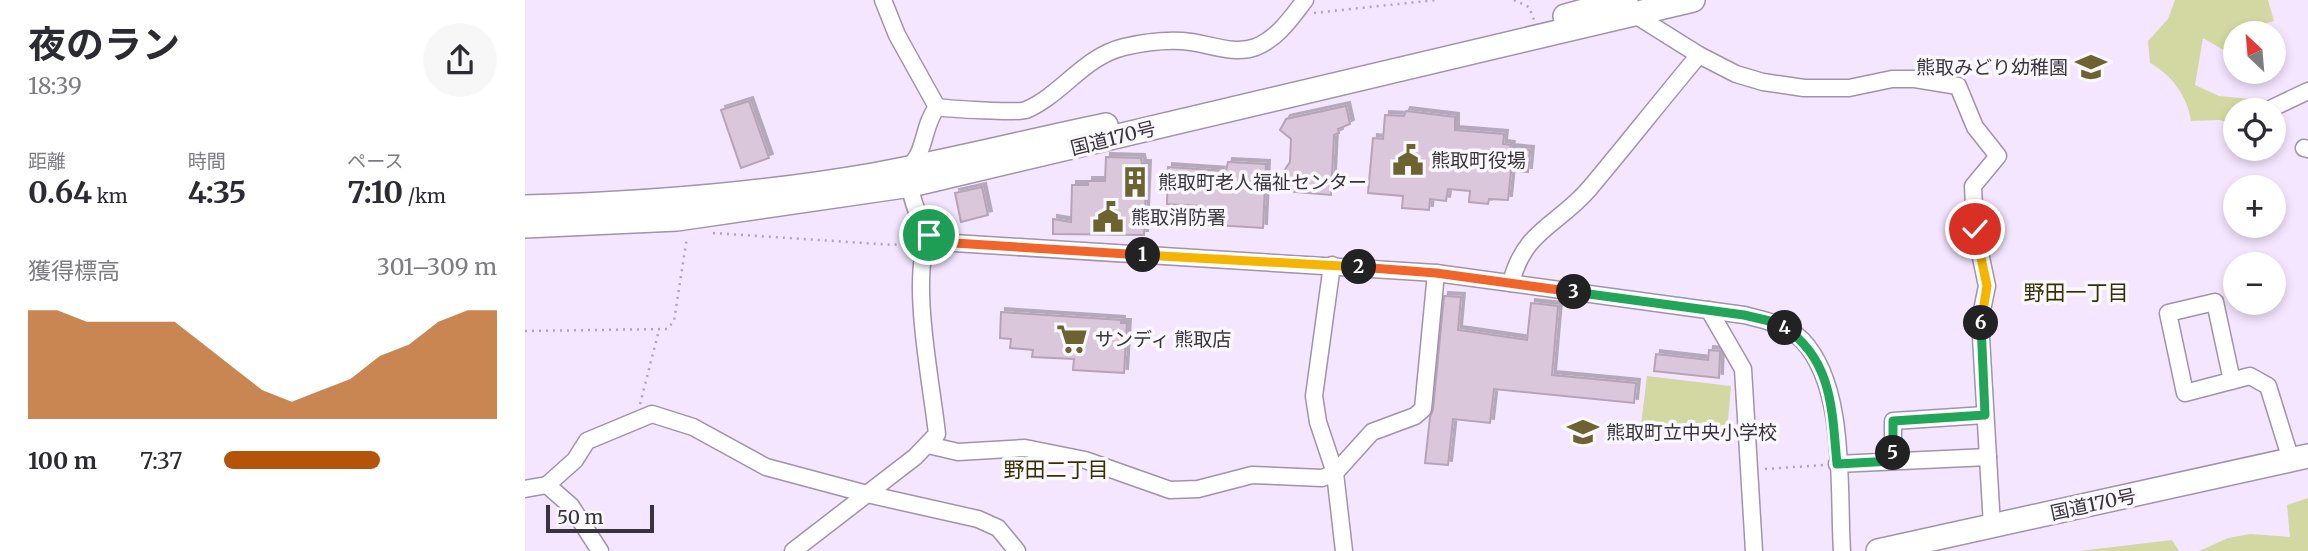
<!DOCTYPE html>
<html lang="ja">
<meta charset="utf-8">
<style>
:root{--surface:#fff;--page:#f7f7f7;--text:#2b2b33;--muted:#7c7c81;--accent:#b45309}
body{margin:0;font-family:Merriweather,"Noto Sans JP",serif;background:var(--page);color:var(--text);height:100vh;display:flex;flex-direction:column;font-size:26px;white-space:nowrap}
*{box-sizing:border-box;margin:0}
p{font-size:23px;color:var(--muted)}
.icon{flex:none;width:38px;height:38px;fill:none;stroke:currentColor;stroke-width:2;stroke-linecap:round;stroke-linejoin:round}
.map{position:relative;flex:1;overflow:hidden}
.panel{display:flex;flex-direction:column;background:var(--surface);width:525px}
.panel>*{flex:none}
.needle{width:46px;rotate:334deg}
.tools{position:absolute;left:1698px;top:21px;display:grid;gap:14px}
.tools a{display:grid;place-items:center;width:63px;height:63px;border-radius:50%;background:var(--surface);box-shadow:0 4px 10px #0003;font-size:35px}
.scale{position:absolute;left:21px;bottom:18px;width:108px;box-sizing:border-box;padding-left:7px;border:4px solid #39333d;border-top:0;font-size:19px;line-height:24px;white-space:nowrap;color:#39333d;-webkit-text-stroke:5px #fbf8fd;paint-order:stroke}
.pin{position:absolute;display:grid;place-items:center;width:60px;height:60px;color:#fff;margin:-30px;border:4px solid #fff;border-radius:50%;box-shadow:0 2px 7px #0007}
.km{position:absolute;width:35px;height:35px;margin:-18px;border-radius:50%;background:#222;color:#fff;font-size:19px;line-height:35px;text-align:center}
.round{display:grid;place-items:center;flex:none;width:74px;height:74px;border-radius:37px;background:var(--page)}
.overview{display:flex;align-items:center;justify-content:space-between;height:119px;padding:0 28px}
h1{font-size:38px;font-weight:700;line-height:52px}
.figures{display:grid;grid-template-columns:repeat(3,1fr);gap:10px;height:119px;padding:7px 28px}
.figures div{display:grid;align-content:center}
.figures b{font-size:30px;font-weight:700}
.figures small{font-size:19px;font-weight:400}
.figures p{font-size:19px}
.chart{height:196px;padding:14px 28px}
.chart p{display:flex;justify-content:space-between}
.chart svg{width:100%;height:126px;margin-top:7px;fill:var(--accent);opacity:.7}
ul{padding:0 28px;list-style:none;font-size:23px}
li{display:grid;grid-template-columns:112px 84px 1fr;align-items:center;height:52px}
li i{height:18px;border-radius:9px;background:var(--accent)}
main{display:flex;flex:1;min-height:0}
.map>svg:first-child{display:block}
</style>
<main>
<section class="panel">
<div class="overview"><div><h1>夜のラン</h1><p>18:39</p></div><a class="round"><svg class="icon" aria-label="share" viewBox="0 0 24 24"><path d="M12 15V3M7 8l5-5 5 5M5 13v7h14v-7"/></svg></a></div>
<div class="figures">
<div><p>距離</p><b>0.64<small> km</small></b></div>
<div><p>時間</p><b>4:35</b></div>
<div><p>ペース</p><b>7:10<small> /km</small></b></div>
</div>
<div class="chart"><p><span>獲得標高</span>301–309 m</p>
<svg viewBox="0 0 160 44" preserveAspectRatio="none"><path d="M0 44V6L10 6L20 10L30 10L40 10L50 10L60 18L70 26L80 34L90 38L100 34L110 30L120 22L130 18L140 10L150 6L160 6V44z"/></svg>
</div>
<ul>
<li><b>100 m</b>7:37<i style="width:57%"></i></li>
</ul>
</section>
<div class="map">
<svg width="1783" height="551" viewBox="0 0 1783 551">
<defs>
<filter id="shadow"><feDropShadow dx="4" dy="-4" stdDeviation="0" flood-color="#0004"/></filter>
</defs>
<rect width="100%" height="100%" fill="#f4e6ff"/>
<g fill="#d3d8a2">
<path d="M1650 0H1743L1749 21 1706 33 1702 52 1678 38 1670 85 1694 96 1738 100 1739 110H1710V124L1694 120 1666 121C1663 97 1646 74 1625 63L1623 41 1643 19Z"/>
<polygon points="1122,376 1206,386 1202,432 1116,425"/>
<polygon points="1783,498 1783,551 1674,551 1703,538 1725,534 1765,537 1762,505"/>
<polygon points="1647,540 1654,551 1554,551"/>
</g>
<g fill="#dbc7db" stroke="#b7a3b7" stroke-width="2" filter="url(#shadow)">
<polygon points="224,101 244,158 216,168 196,110"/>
<polygon points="821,106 825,124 813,129 814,133 809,135 806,195 746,190 765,162 766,139 755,130 761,119"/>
<polygon points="881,111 930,117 930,130 979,134 978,144 986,145 985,148 1005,150 1003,172 986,171 983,200 964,199 963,204 944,202 945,191 923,189 921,201 905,199 904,210 877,208 878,196 843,193 848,138 858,139 860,115 879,116"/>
<polygon points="581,157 616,158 617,164 622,164 619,235 528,234 528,219 546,222 547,185 563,185 563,181 580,181"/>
<polygon points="703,162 741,164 738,228 674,224 675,206 642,204 643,167 701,171"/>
<polygon points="457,187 463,215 436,222 430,193"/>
<polygon points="919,296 936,297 933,330 1002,340 1006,303 1033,306 1027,375 1111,383 1109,403 969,389 965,423 928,419 923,465 900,463 905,417 908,410"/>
<polygon points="476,312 596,320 596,323 602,323 599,373 548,370 549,359 507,357 508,350 485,348 486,339 475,338"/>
<polygon points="1184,350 1195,351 1194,378 1129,371 1131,354 1183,360"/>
</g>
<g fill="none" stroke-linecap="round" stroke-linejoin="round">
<defs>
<g id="minor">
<polyline points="358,0 372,35 412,107"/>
<polyline points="1107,13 1174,55 1211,74 1238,82 1279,88 1324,88 1367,79 1390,79 1433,86 1450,127 1473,156 1448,186 1450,229 1462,286 1455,320 1467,526"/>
<path d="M412 107C401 122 401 137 394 153 392 158 388 162 386 167 381 190 393 217 404 235L429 243 911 273 1219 315C1239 320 1261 324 1277 340 1322 387 1313 489 1317 551"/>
<path d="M412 107C424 109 494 113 501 110 538 94 558 57 599 47 616 43 640 40 657 41 681 42 707 56 731 47 753 38 766 18 780 0"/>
<polyline points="1743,110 1783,91"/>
<polyline points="1779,148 1783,149"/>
<polyline points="807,265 789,396 793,422 810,473 819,551"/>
<path d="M986 283C999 230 1032 226 1064 189 1101 145 1137 99 1174 55"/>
<polyline points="1184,310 1218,369 1229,551"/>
<polyline points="1707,381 1690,302 1643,313 1660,393 1725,376 1743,386 1766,460"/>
<polyline points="403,445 433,452 500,448 560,460 645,490 673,489 727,475 797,478 810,473 847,432 890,416 898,409 911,273"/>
<polyline points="1368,461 1368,421 1460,415"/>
<polyline points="1312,464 1463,457"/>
<polyline points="22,485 46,506 75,551"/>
<polyline points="0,489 22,485 50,460 62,441 127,414 168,427 241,467 342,494 453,519 473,528 492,551"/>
<path d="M268 551 390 457 412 434C407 385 384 278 404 235"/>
</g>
<g id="highway">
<polyline points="1040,16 1101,0"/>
<path d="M0 207C117 204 232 195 348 175 426 161 504 141 581 125"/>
<polyline points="0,226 152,219 386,185 1168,0"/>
<polyline points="1353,551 1783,456"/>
</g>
</defs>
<use href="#minor" stroke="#a093aa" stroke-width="19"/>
<use href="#highway" stroke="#a093aa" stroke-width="26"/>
<g stroke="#afa4b8" stroke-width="2.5" stroke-dasharray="2 5" stroke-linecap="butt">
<polyline points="989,0 1004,7 1009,20"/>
<polyline points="789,13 911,0"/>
<polyline points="188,233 369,245 379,242"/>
<polyline points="0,331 142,329 149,321 162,237"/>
<polyline points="115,404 134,330"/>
<polyline points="1240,469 1299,465"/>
</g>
<use href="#minor" stroke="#fff" stroke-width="16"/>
<use href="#highway" stroke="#fff" stroke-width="23"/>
</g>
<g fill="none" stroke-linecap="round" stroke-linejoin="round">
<defs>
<polyline id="split-1" points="404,235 429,243 618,255"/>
<polyline id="split-2" points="618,255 834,267"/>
<polyline id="split-3" points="834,267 911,273 1049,292"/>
<polyline id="split-4" points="1049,292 1219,315 1253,323 1260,328"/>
<path id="split-5" d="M1260 328C1308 360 1307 412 1312 464L1368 461V453"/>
<polyline id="split-6" points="1368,453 1368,421 1460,415 1456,323"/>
<polyline id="split-7" points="1450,229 1462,286 1456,323"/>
</defs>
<use href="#split-1" stroke="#fff" stroke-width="14"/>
<use href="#split-2" stroke="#fff" stroke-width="14"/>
<use href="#split-3" stroke="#fff" stroke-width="14"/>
<use href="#split-4" stroke="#fff" stroke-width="14"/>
<use href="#split-5" stroke="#fff" stroke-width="14"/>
<use href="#split-6" stroke="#fff" stroke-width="14"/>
<use href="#split-7" stroke="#fff" stroke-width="14"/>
<use href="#split-1" stroke="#f0652b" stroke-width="9"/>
<use href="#split-2" stroke="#f5b400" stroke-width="9"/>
<use href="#split-3" stroke="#f0652b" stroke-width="9"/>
<use href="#split-4" stroke="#22a559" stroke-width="9"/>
<use href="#split-5" stroke="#22a559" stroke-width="9"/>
<use href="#split-6" stroke="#22a559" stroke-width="9"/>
<use href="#split-7" stroke="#f5b400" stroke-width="9"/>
</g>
<defs>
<symbol id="school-bare" viewBox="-9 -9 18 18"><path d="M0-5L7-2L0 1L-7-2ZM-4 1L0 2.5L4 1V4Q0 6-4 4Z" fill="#6c6330" stroke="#fbf8fd" stroke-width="2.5" paint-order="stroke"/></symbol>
<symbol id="civic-bare" viewBox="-9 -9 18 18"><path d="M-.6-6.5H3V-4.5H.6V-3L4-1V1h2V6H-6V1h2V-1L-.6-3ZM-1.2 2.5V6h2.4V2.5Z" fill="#6c6330" stroke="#fbf8fd" stroke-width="2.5" paint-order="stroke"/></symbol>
<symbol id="building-bare" viewBox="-9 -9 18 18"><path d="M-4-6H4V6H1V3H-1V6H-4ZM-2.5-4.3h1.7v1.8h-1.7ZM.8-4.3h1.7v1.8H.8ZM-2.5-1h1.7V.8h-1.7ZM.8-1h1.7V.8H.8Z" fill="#6c6330" stroke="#fbf8fd" stroke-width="2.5" paint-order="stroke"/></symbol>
<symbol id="supermarket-bare" viewBox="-9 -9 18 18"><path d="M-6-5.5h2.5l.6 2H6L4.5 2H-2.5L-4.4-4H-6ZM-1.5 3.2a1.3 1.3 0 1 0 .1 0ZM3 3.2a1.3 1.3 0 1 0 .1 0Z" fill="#6c6330" stroke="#fbf8fd" stroke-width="2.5" paint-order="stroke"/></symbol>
</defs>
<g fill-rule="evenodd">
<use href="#school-bare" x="1544" y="45" width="44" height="44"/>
<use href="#civic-bare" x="861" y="138" width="44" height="44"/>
<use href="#building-bare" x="588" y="160" width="44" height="44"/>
<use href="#civic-bare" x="561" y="195" width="44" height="44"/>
<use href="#supermarket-bare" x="525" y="317" width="44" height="44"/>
<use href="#school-bare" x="1036" y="410" width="44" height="44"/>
</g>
<g text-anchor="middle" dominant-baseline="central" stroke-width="7" stroke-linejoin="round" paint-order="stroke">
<g font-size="19" fill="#39333d" stroke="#fbf8fd" text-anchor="start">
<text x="1543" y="67" text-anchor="end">熊取みどり幼稚園</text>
<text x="906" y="160">熊取町役場</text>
<text x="633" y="182">熊取町老人福祉センター</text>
<text x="606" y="217">熊取消防署</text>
<text x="570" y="339">サンディ 熊取店</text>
<text x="1081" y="432">熊取町立中央小学校</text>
</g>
<g font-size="19" fill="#39333d" stroke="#fbf8fd">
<text transform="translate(588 138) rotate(-14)">国道170号</text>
<text transform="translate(1568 504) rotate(-12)">国道170号</text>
</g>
<g font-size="21" fill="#362f03" stroke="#fbf8fd">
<text x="1551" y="292">野田一丁目</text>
<text x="531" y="469">野田二丁目</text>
</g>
</g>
</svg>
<div class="tools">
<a><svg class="needle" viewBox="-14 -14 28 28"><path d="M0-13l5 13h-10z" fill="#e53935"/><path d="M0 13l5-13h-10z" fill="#7c7c81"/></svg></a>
<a><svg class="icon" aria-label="locate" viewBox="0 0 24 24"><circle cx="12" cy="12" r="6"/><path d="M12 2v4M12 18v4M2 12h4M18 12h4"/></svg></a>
<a>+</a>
<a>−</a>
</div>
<div class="scale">50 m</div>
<div class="pin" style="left:404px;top:235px;background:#1e9e55"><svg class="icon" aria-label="arrive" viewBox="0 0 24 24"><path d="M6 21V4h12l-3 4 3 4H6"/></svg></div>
<div class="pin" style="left:1450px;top:229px;background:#d93025"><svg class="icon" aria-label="check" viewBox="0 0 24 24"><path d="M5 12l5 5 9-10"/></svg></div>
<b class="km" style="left:618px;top:255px">1</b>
<b class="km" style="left:834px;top:267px">2</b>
<b class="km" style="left:1049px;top:292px">3</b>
<b class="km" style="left:1260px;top:328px">4</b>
<b class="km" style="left:1368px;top:453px">5</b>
<b class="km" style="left:1456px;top:323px">6</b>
</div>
</main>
